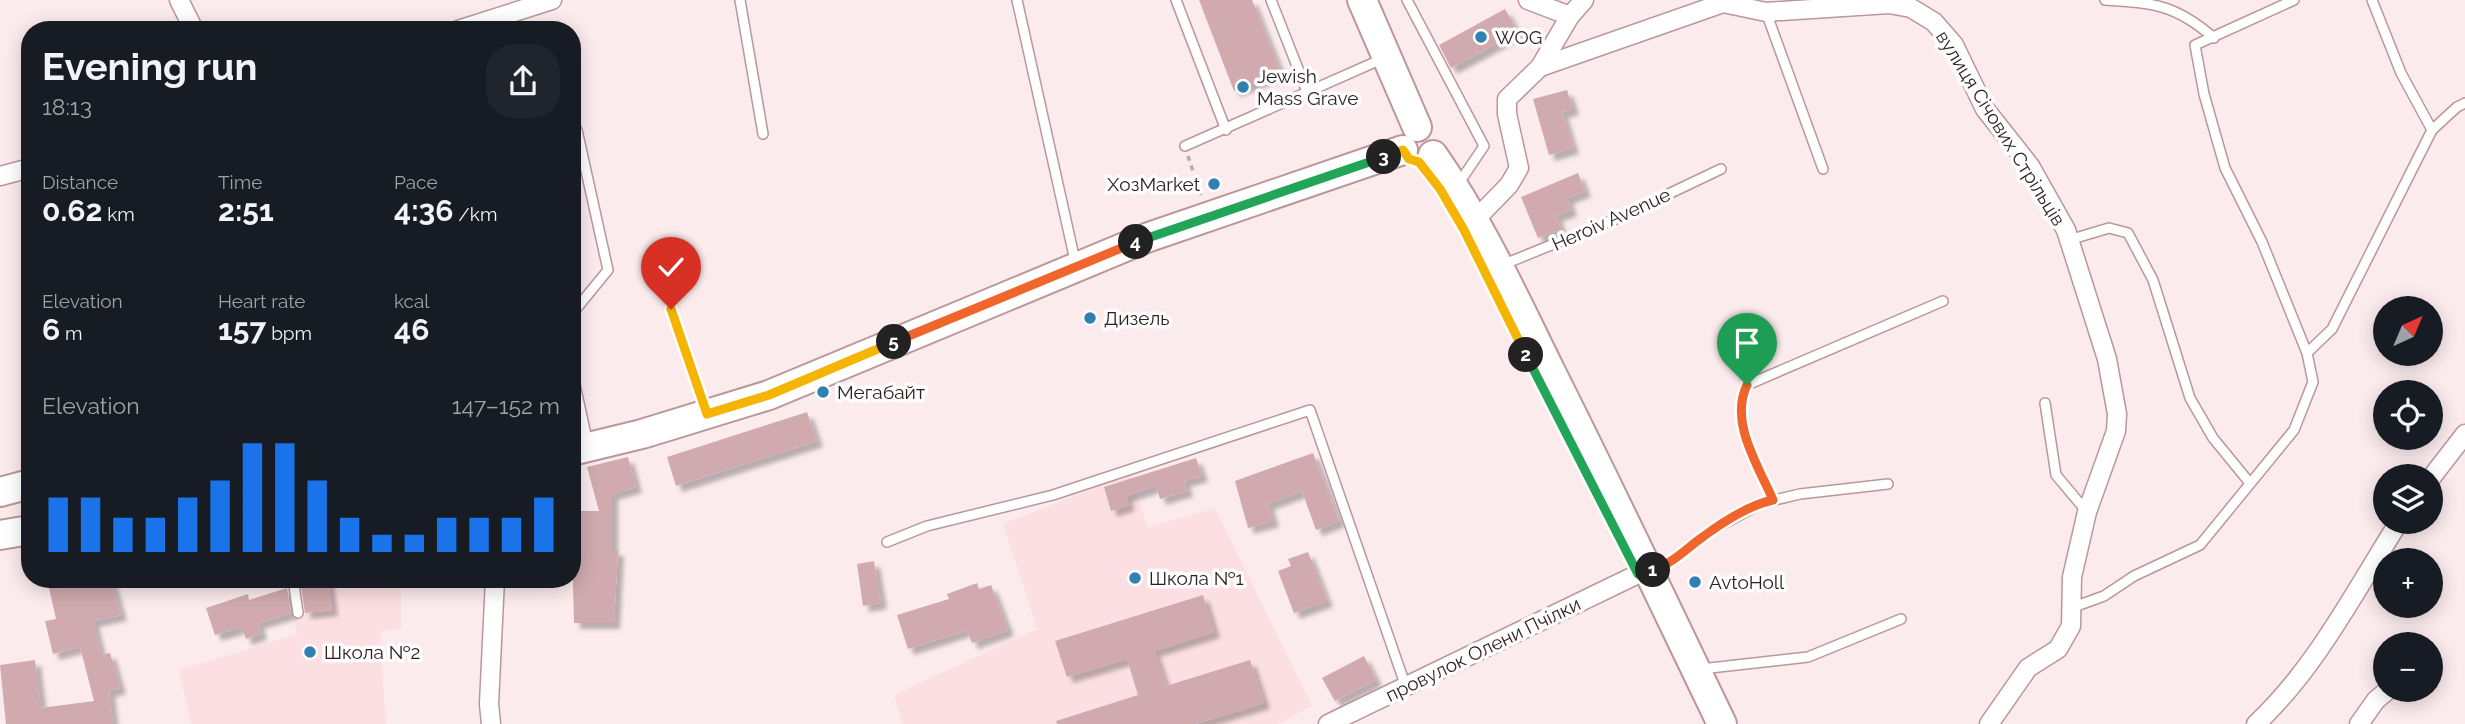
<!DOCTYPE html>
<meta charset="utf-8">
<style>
:root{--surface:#171b24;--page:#20242c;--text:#f1f3f6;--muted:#9ea1a6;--accent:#1a73e8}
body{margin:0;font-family:Raleway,sans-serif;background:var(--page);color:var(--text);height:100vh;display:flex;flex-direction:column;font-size:26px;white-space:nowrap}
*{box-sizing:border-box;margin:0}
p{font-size:23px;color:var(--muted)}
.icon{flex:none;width:38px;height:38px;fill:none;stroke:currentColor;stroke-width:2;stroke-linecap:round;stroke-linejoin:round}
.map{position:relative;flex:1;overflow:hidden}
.side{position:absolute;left:21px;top:21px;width:560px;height:567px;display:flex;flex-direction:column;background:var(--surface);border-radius:28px;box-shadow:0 4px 18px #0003}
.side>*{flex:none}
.needle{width:46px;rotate:44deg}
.tools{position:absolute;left:2373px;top:296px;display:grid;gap:14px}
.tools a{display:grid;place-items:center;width:70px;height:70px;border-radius:50%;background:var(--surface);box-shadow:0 4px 18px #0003;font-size:35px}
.pin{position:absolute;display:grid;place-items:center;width:60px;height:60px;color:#fff;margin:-72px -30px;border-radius:50% 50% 50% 0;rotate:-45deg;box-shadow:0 0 7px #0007}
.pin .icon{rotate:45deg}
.km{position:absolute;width:35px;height:35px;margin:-18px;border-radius:50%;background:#222;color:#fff;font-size:19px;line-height:35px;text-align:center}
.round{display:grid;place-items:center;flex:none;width:74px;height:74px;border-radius:28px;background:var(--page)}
.head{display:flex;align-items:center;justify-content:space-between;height:119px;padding:0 21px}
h1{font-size:38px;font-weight:700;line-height:52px}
.stats{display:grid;grid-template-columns:repeat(3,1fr);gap:10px;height:119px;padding:7px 21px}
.stats div{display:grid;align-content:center}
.stats b{font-size:30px;font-weight:700}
.stats small{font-size:19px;font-weight:400}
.stats p{font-size:19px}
.chart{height:196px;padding:14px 21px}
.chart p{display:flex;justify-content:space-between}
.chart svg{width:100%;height:126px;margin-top:7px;stroke:var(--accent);stroke-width:6}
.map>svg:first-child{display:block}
</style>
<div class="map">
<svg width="2465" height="724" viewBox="0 0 2465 724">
<defs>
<filter id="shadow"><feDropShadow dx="6" dy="6" stdDeviation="2" flood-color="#0004"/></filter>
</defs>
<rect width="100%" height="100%" fill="#fbebed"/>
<g fill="#fcdfe2">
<polygon points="1130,474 1148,527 1215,508 1312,706 1278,724 903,724 894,695 1037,629 1003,524"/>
<polygon points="285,579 401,579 401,629 380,631 386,724 191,724 179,670 297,634"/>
</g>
<g fill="#d0aaae" filter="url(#shadow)">
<polygon points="1199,0 1252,0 1281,73 1234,91"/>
<polygon points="1505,9 1518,32 1451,68 1439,45"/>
<polygon points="1567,90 1573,109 1562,112 1573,148 1549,155 1533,99"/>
<polygon points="1578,173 1585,191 1567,198 1571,210 1556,216 1561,229 1538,238 1521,197"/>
<polygon points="807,412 817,441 676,486 667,457"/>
<polygon points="1313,453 1339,521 1316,530 1302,491 1268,504 1273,521 1248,528 1235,481"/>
<polygon points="628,457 636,487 612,494 612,550 618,550 614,623 574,623 572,550 578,550 578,511 599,511 587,467"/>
<polygon points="1196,458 1202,476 1184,481 1187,491 1160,499 1156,486 1126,496 1129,505 1111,511 1104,487"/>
<polygon points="1308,552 1327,601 1294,613 1278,571 1291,566 1288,559"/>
<polygon points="874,561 881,603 863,606 857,564"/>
<polygon points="47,579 111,579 121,615 93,621 101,655 110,653 120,688 109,691 113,724 6,724 0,665 35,660 41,708 94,701 80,647 53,654 45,621 56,619"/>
<polygon points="300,579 328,579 332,610 305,613"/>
<polygon points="977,583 979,589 991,585 1008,630 972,643 967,630 908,649 897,615 949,599 947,594"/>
<polygon points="287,588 291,613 258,623 261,634 246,639 242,627 215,635 206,608 248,594 249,600"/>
<polygon points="1203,595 1214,632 1154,651 1166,686 1250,660 1264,703 1195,724 1057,724 1056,721 1138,695 1127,659 1067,677 1055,641"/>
<polygon points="1364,656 1376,680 1335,701 1322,678"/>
</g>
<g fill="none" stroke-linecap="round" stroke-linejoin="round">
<defs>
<g id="lane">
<polyline points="740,0 763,134"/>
<polyline points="1017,0 1076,265"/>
<polyline points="1176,0 1226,130"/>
<polyline points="1271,0 1308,94"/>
<polyline points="1407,0 1484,146 1457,186"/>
<path d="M2105 0C2155 3 2176 5 2214 38"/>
<polyline points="2294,0 2195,45 2204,94 2225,168 2262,242 2307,353"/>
<polyline points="2372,0 2401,73 2432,130"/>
<polyline points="1766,12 1823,169"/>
<polyline points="572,131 577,130 608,270 572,314"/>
<polyline points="1185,146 1382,59"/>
<polyline points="2069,240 2109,228 2128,233 2153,280 2190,398 2213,438 2249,482"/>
<polyline points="1502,265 1618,218 1721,169"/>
<polyline points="671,309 705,410"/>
<polyline points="572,371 588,444"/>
<polyline points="2045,403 2056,475 2087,512"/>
<path d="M1773 500C1758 465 1729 422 1747 385L1943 301"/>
<polyline points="887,542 927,526 1053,495 1310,410 1406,687"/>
<polyline points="1652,570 1663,567 1707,533 1762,503 1800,494 1888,484"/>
<polyline points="293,579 298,613"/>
<polyline points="2071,608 2104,596 2134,576 2200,545 2294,430 2313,382 2307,353 2332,329 2432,130 2457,107 2465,103"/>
<polyline points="1701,669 1808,657 1901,619"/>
</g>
<g id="street">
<polyline points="179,0 194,30"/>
<polyline points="1528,0 1570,16"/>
<polyline points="458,30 552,0"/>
<polyline points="1540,67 1723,3 1766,12 1889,4 1911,8 1934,22 1954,45 1985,109 2030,166 2066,230 2107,359 2117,414 2116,431 2087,512 2072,577 2071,626 2058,649 2028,668 1989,724"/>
<polyline points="0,176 30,168"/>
<polyline points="1474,221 1509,185 1519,168 1507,114 1507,99 1540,67 1570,16 1584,0"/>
<polyline points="2431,478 2465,434"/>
<polyline points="491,724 489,704 495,579"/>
<polyline points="1328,724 1638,574"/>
<path d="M2256 724C2316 668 2355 591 2399 522"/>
<polyline points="2359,724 2376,700 2388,690"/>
</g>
<g id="primary">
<polyline points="1362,0 1417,127"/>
<path d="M1433 155C1480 222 1514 297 1550 370 1609 487 1665 606 1722 724"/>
<polyline points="572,451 642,434 769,395 1149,237 1403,150"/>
<polyline points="0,492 30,484"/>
<polyline points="0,535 30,530"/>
</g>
</defs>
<use href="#lane" stroke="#bb969a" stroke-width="12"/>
<use href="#street" stroke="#bb969a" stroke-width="21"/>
<use href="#primary" stroke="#bb969a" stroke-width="32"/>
<polyline stroke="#b8a9ab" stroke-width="3.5" stroke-dasharray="5 5" stroke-linecap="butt" points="1188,156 1201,195"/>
<use href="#lane" stroke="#fff" stroke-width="9"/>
<use href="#street" stroke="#fff" stroke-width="18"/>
<use href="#primary" stroke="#fff" stroke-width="28"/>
</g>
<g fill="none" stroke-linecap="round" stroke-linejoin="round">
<defs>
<path id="split-1" d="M1653 570C1672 564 1688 547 1704 536 1723 522 1750 505 1773 500 1758 465 1729 422 1747 385"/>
<polyline id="split-2" points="1526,355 1638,574 1653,570"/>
<polyline id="split-3" points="1384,157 1403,150 1409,159 1419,162 1440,189 1464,230 1526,355"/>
<polyline id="split-4" points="1136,242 1384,157"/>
<polyline id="split-5" points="894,342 1136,242"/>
<polyline id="split-6" points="671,309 707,414 769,395 894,342"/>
</defs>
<use href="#split-1" stroke="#fff" stroke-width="14"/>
<use href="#split-2" stroke="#fff" stroke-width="14"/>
<use href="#split-3" stroke="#fff" stroke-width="14"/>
<use href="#split-4" stroke="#fff" stroke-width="14"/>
<use href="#split-5" stroke="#fff" stroke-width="14"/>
<use href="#split-6" stroke="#fff" stroke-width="14"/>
<use href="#split-1" stroke="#f0652b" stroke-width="9"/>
<use href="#split-2" stroke="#22a559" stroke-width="9"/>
<use href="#split-3" stroke="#f5b400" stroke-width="9"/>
<use href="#split-4" stroke="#22a559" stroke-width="9"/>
<use href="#split-5" stroke="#f0652b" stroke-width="9"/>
<use href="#split-6" stroke="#f5b400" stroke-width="9"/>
</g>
<g fill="#3080b1" stroke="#fdfdfd" stroke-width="2.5">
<circle cx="1481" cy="37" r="7"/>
<circle cx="1243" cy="87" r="7"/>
<circle cx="1214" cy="184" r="7"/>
<circle cx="1090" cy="318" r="7"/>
<circle cx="823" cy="392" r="7"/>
<circle cx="1135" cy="578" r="7"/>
<circle cx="1695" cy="582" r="7"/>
<circle cx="310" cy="652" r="7"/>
</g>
<g text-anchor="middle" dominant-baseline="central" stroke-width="7" stroke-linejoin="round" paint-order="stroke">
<g font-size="19" fill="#2c1e20" stroke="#fdfdfd" text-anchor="start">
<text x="1495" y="37">WOG</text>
<text x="1257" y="76">Jewish<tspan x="1257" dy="22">Mass Grave</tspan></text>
<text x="1200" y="184" text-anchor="end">ХозMarket</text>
<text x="1104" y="318">Дизель</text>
<text x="837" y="392">Мегабайт</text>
<text x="1149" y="578">Школа №1</text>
<text x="1709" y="582">AvtoHoll</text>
<text x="324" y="652">Школа №2</text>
</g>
<g font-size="19" fill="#2c1e20" stroke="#fdfdfd">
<text transform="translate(2001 128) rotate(58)">вулиця Січових Стрільців</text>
<text transform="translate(1611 219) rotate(-24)">Heroiv Avenue</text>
<text transform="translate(1483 649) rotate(-26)">провулок Олени Пчілки</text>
</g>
</g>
</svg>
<div class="tools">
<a><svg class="needle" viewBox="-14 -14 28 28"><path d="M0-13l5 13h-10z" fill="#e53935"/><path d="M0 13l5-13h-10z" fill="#9ea1a6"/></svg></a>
<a><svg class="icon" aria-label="locate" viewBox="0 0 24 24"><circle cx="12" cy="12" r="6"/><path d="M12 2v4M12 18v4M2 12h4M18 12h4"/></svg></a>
<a><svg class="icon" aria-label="layers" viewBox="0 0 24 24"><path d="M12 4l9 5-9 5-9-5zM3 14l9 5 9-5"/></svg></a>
<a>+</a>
<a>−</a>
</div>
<div class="pin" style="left:1747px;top:385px;background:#1e9e55"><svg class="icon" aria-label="arrive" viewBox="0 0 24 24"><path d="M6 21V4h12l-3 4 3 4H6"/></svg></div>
<div class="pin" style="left:671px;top:309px;background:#d93025"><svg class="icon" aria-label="check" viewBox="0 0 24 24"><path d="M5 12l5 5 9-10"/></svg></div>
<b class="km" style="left:1653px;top:570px">1</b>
<b class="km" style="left:1526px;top:355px">2</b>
<b class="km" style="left:1384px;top:157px">3</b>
<b class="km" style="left:1136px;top:242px">4</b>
<b class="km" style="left:894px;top:342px">5</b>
<section class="side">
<div class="head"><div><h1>Evening run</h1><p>18:13</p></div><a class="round"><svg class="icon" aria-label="share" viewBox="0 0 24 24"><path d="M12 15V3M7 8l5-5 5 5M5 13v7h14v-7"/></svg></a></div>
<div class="stats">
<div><p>Distance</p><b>0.62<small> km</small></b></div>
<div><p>Time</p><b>2:51</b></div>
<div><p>Pace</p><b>4:36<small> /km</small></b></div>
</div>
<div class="stats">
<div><p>Elevation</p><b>6<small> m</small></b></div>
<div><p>Heart rate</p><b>157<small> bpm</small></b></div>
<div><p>kcal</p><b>46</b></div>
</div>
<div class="chart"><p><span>Elevation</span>147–152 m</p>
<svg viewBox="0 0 160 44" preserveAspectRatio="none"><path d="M5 44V25M15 44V25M25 44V32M35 44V32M45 44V25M55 44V19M65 44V6M75 44V6M85 44V19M95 44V32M105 44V38M115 44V38M125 44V32M135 44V32M145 44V32M155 44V25"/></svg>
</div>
</section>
</div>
